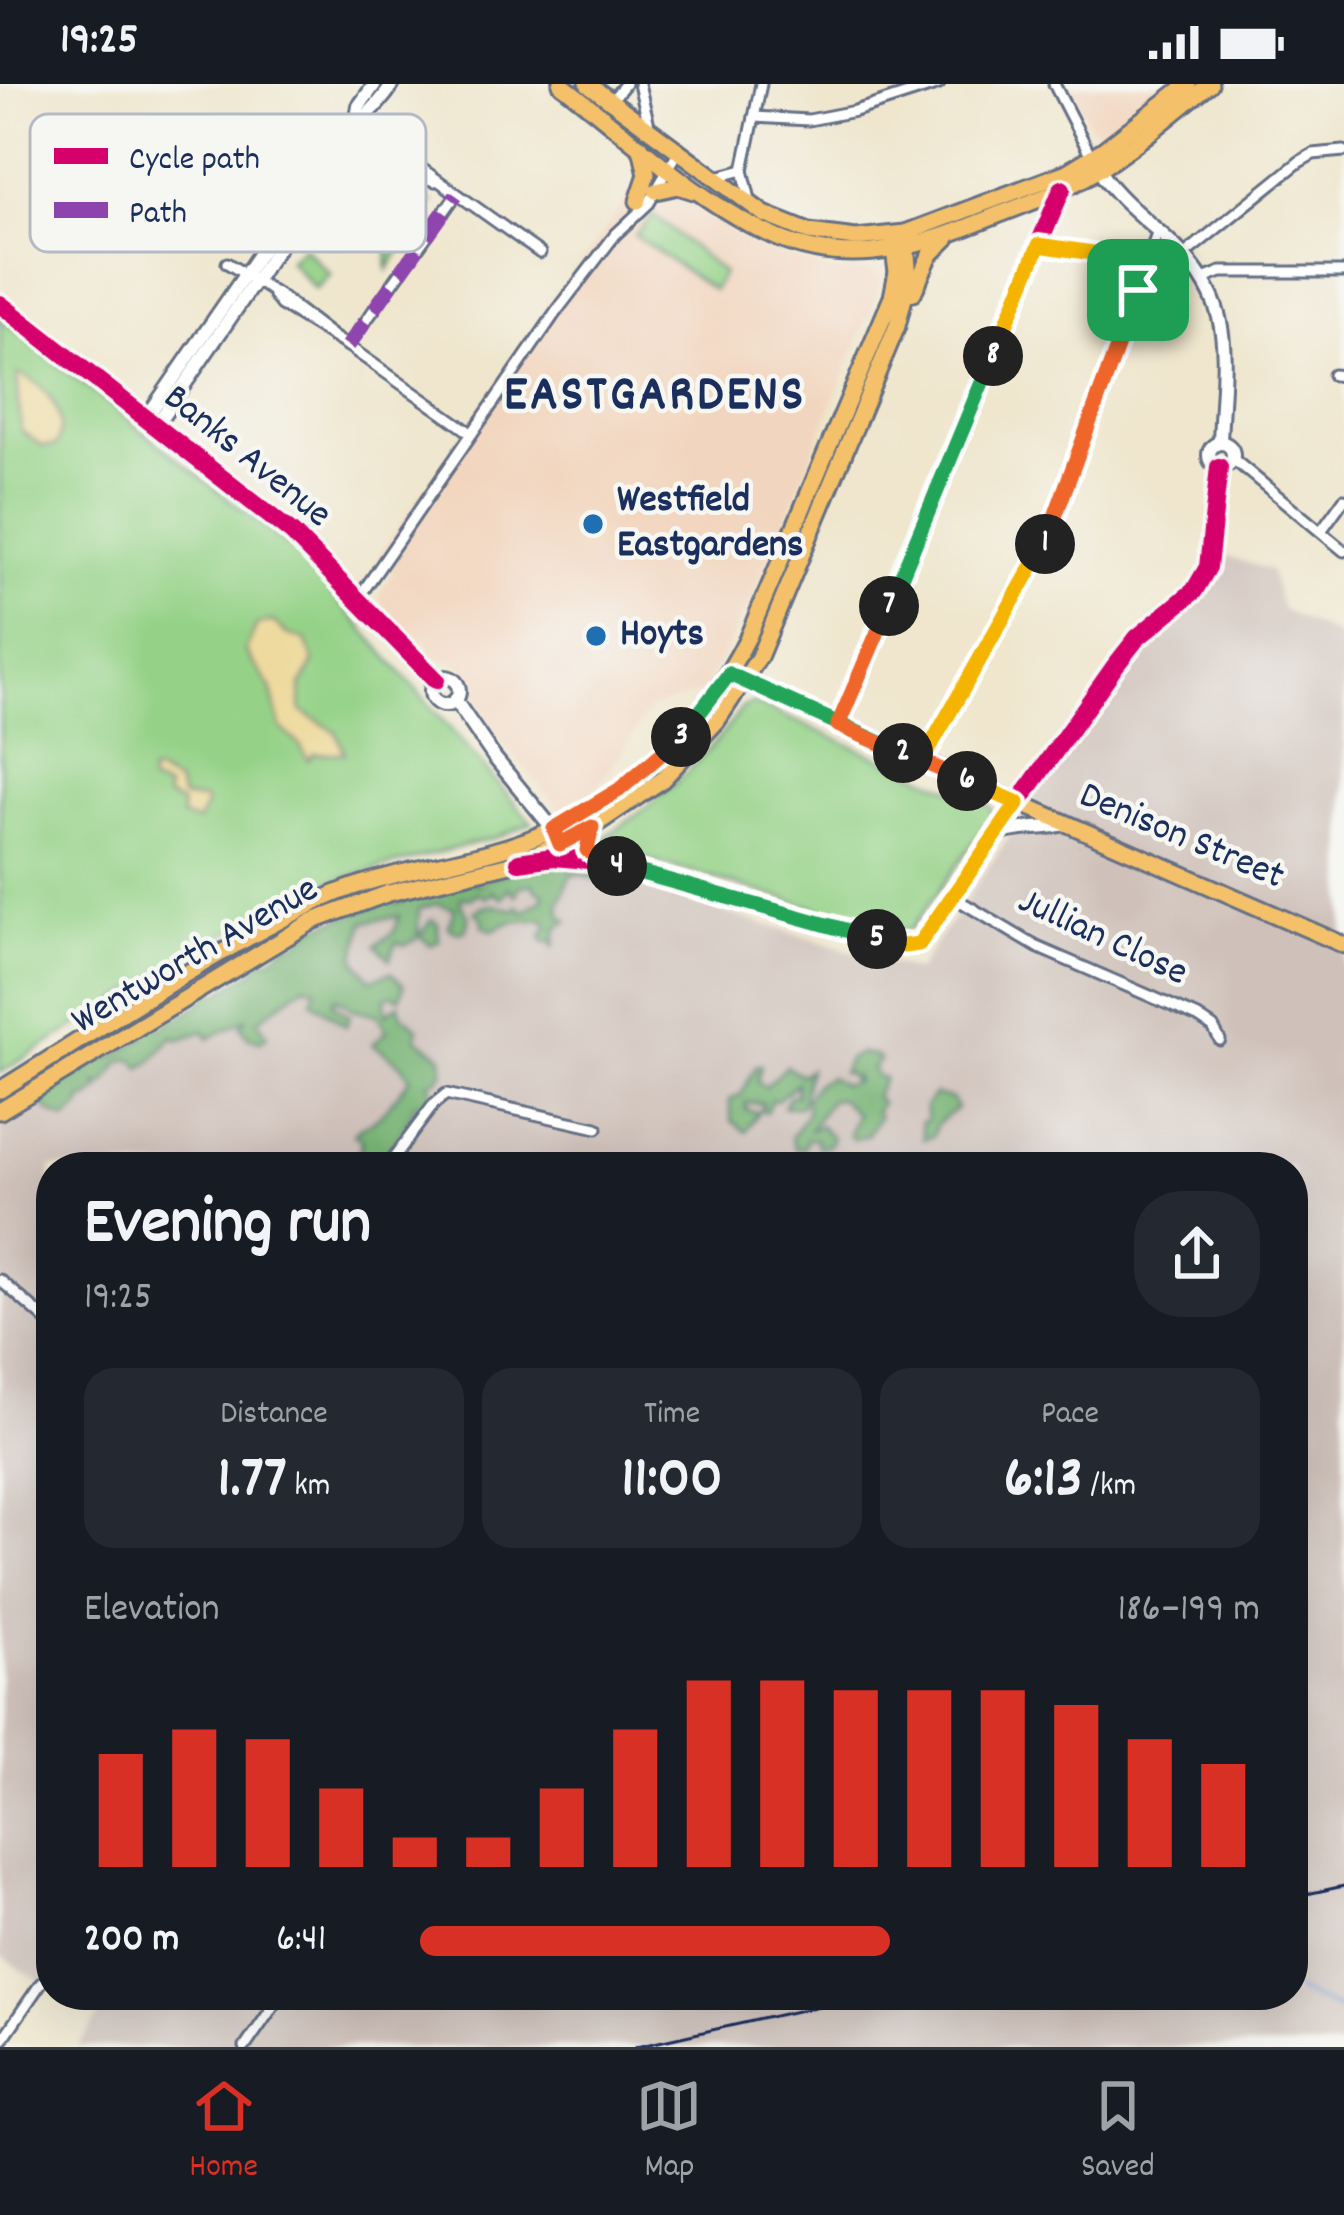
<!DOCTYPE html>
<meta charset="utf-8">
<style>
:root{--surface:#171b24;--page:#242831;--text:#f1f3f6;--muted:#9ea1a6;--line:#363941;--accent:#d93025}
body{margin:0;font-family:Dekko,sans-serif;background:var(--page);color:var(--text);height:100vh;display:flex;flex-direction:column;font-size:45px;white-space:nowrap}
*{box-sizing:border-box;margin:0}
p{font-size:39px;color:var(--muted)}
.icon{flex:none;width:66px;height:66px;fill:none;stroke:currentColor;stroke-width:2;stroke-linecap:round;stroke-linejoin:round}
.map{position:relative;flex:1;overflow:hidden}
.sheet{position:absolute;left:36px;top:1068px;width:1272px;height:858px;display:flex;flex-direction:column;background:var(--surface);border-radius:48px;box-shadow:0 12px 48px #0002}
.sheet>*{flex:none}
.pin{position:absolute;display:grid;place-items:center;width:102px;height:102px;color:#fff;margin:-51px;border-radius:24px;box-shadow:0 6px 18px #0006}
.km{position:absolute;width:60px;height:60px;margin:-30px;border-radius:50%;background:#222;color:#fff;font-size:33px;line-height:60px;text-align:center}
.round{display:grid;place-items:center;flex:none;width:126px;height:126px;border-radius:48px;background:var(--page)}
.overview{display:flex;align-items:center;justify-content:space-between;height:204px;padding:0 48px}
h1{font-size:66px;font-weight:700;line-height:90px}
.metrics{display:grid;grid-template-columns:repeat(3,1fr);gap:18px;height:204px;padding:12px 48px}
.metrics div{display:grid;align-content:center;border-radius:30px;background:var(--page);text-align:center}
.metrics b{font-size:60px;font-weight:700}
.metrics small{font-size:33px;font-weight:400}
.metrics p{font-size:33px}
.chart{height:336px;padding:24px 48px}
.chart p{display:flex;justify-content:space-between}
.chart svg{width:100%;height:216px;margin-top:12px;stroke:var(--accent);stroke-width:6}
ul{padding:0 48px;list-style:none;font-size:39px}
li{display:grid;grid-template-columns:192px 144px 1fr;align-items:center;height:90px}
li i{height:30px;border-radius:15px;background:var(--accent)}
.status{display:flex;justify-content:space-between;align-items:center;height:84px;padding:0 60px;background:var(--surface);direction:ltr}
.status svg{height:33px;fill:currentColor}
.tab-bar{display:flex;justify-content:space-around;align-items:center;height:168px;border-top:3px solid var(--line);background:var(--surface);font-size:33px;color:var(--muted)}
.tab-bar a{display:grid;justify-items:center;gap:6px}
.tab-bar .current{color:var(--accent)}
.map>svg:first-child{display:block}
</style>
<div class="status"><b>19:25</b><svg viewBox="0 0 49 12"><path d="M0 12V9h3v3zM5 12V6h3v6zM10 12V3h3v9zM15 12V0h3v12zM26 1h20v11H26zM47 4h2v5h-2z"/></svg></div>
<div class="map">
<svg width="1344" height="1963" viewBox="0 0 1344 1963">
<rect width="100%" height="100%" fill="#f6f6f2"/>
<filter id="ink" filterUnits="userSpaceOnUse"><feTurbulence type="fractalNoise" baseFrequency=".00833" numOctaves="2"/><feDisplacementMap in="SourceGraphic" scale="24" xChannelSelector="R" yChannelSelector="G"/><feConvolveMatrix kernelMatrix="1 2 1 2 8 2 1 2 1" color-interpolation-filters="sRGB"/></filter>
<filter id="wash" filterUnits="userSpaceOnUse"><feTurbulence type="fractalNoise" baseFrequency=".004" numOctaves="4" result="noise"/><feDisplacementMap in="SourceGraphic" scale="48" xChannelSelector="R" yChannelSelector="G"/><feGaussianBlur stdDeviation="2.7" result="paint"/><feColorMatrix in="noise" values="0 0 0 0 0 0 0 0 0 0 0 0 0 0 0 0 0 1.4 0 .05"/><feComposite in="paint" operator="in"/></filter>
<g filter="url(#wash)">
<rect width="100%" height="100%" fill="#efe6cd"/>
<g fill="#f2d5be">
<polygon points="1084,0 1162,0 1105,48 1090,42 1073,8"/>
<polygon points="640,95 666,113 679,110 752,160 829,185 878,188 883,196 758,503 703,608 650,624 594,710 563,728 489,644 465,587 456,578 442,577 426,567 429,560 400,544 385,528 379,510 393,488 376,476"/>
</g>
<polygon fill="#cfc1ba" points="1209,467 1270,486 1282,525 1344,556 1344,1963 78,1963 98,1933 62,1911 1293,1911 1293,1083 51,1083 51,1905 0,1871 0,1039 313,849 397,815 565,780 917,887 1035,715 1025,707 1115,582 1194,507"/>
<g fill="#95d287" stroke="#588072" stroke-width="3">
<polygon points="390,108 396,116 432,118 388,185 386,111"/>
<polygon points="654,131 723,189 713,206 635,152"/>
<polygon points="303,163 330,190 315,205 289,177"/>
<polygon points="0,234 299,471 532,739 497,753 314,802 246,837 0,989"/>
<path d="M754 619 990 722 994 730 911 845 897 847 603 763V754C659 719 704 677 743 623Z"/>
</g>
<g fill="#78b474" stroke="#4a7269" stroke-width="3">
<path d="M529 778 536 784 558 779 576 788 602 789 610 794 607 799 579 790 570 792 559 821 562 833 568 837 557 844 554 864 552 857 545 858 541 853 548 843 543 835 511 838 492 846 483 842V835L475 828C487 818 499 821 513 826L518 822 523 828 543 815 544 809 537 807 534 800 520 802 516 811 509 804 502 814 493 808 487 814 477 809 472 814H462L460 819 469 833 465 847 457 848 448 843 455 825 436 820 419 825 418 847 422 849 432 835 438 839 439 857 431 861 418 851 416 856 405 861 396 858 390 875 376 861 394 848 399 832 364 838 355 874 371 896 391 888 404 901 400 914 391 911 385 914 386 930 399 920 401 930 418 944 417 954 442 972 443 988 437 996 429 998 432 1006 425 1019 415 1020C406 1043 391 1065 375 1083H342C355 1077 361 1069 362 1055L353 1051C361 1040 368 1041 378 1033 382 1030 408 998 410 994L402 981 373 960 387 947 377 931 353 925 336 913 333 920 350 932 346 942 312 917 316 904 305 901 258 936 267 952 260 957 248 953 241 943 247 934 209 955 205 947 177 956 173 952 152 977 141 984 133 975 121 977 105 1000H97L101 1004 88 1015H82L81 1022 66 1036C54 1031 41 1026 41 1011L61 1003 68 993 84 988 99 976 116 971 144 954 146 944 153 940 162 944C178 931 202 924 210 907L218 909 253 887 263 873 269 876 287 860H296L305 848 309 849V845L392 816 397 820 440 805 443 800 448 803 475 797 478 801C493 786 516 791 529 778Z"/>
<polygon points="861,969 877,972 879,976 872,985 877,993 884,994 875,1013 881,1019 875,1028 879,1033 867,1051 853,1056 849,1050 856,1030 840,1015 830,1016 809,1047 820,1041 833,1054 829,1061 818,1063 815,1055 807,1055 804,1064 795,1065 791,1054 807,1029 806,1014 817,999 829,993 843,1001 856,997 855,992 852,996 848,989 842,989 848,975"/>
<polygon points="761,981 757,998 765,1003 786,982 801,991 809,985 801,1022 784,1023 789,1012 796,1012 797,999 776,1017 772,1015 766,1028 760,1026 763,1019 746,1019 746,1026 758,1028 746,1048 732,1037 729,1016 741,1011 756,982"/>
<polygon points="934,1011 952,1015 957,1024 937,1039 933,1052 923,1055 921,1038 927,1036 925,1023"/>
</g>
<g fill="#eeda9e" stroke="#84847e" stroke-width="3">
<path d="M17 290C45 296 71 335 56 362H42L21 347Z"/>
<polygon points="272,537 287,550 306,556 314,578 301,602 301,627 336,648 345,669 314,670 308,676 300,661 281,644 271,604 245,567 257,541"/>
<polygon points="150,689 158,689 178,701 182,714 205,716 206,722 198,738 182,733 181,720 166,713 167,705 150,699"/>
</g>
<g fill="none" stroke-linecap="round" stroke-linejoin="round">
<polyline stroke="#719fd9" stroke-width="3" points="1293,1906 1344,1927"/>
</g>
</g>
<g filter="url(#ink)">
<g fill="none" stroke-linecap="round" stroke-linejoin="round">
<defs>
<g id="minor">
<polyline points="639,0 649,41"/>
<polyline points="1054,0 1092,74"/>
<polyline points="611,17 625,0"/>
<polyline points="754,33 809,36 855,27 939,0"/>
<polyline points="356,42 387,60 540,169"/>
<path d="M378 58C389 74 416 93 435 97"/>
<polyline points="743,86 761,0"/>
<polyline points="717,93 743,86 751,120"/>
<polyline points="1039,161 1093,169 1138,206"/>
<polyline points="1185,170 1299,78 1313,70 1344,67"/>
<polyline points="227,179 280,212 331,251"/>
<polyline points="1203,195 1221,188 1344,188"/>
<polyline points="274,212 281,221 348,262 471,349"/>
<polyline points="348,262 456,111"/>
<polyline points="1333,291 1344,292"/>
<polyline points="1233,375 1344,467"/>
<polyline points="1321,447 1344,415"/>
<polyline points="357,516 556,228 615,151 649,119 678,68"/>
<polyline points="838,641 1062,105"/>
<polyline points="922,677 1043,464 1158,147"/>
<polyline points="953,813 1037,863 1198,933 1213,943 1220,956"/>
<polyline points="387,1083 434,1020 446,1010 597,1044"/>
<polyline points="0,1196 51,1240"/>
<polyline points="0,1959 41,1899"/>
<polyline points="245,1963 281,1911"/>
</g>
<g id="tertiary">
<polyline points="356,41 359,22 375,0"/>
<path d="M1094 78C1110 108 1140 131 1165 153 1240 219 1223 270 1220 359"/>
<polyline points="0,220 292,449 436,596"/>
<path d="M145 336 306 102C327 85 337 62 355 43 370 28 382 17 393 0"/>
<polyline points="156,342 317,107 319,92"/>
<circle cx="1221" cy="371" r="12"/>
<circle cx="445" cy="607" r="14"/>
<polyline points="455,616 494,673 553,745"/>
<polyline points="592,743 587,763 600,777"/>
<path d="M998 750C1021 742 1042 746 1065 740"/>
<polyline points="532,776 566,773 601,777 896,860 919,859 1115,582 1137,554 1194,507 1208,483 1219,383"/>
</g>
<g id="primary">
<path d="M561 0C630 52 698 120 778 154 856 187 927 160 1000 130 1031 118 1064 107 1093 89 1134 64 1171 30 1210 0"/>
<polyline points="588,0 764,130 809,148 856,154 905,149 1067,88 1103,66 1188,0"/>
<polyline points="656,107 678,102 694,107"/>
<polyline points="638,117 647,90 641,63"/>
<polyline points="913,209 930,171 947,154"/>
<polyline points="737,595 1344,861"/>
<path d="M0 1006C106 941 211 868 323 815 381 788 447 782 507 763 614 729 699 651 748 553L892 213 897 188 892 151"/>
<polyline points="0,1027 313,837 389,809 519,778 592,743 662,696 717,637 759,573 897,242 909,194 905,149"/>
</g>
</defs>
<use href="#minor" stroke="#656f85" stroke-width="15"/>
<use href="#tertiary" stroke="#656f85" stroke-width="18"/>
<use href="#primary" stroke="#656f85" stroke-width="21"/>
<use href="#minor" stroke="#fff" stroke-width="9"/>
<use href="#tertiary" stroke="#fff" stroke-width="12"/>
<use href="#primary" stroke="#f4c16a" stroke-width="15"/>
<g stroke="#1b2f5e" stroke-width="3">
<polyline points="1293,1813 1344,1802"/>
<polyline points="636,1963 869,1911"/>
</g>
<polyline stroke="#8e44ad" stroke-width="15" stroke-dasharray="30 15" stroke-linecap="butt" points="348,262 456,111"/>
<defs>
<g id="cycleway">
<polyline points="0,220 292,449 436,596"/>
<polyline points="838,641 1062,105"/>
<polyline points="519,778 553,773 601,777 896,860 919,859 1115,582 1137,554 1194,507 1208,483 1219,383"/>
</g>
</defs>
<use href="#cycleway" stroke="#f6f6f2" stroke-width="26"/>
<use href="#cycleway" stroke="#d6006c" stroke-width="18"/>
</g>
</g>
<g fill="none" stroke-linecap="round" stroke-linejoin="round" filter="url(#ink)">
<defs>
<polyline id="split-1" points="1045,460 1138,206"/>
<polyline id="split-2" points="903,669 922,677 1045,460"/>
<polyline id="split-3" points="681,653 729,590 903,669"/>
<polyline id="split-4" points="617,782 601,777 587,766 592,743 560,760 554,745 619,706 681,653"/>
<polyline id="split-5" points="617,782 877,855"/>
<polyline id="split-6" points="877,855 904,862 919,860 1018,719 967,697"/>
<polyline id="split-7" points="889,522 838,641 967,697"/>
<polyline id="split-8" points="889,522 993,272"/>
<polyline id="split-9" points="993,272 1039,161 1093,169 1138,206"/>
</defs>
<use href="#split-1" stroke="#fff" stroke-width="24"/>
<use href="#split-2" stroke="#fff" stroke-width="24"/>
<use href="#split-3" stroke="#fff" stroke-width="24"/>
<use href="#split-4" stroke="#fff" stroke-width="24"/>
<use href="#split-5" stroke="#fff" stroke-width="24"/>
<use href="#split-6" stroke="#fff" stroke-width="24"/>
<use href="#split-7" stroke="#fff" stroke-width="24"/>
<use href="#split-8" stroke="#fff" stroke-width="24"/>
<use href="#split-9" stroke="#fff" stroke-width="24"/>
<use href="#split-1" stroke="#f0652b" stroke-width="15"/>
<use href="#split-2" stroke="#f5b400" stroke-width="15"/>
<use href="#split-3" stroke="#22a559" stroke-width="15"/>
<use href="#split-4" stroke="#f0652b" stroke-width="15"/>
<use href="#split-5" stroke="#22a559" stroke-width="15"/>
<use href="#split-6" stroke="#f5b400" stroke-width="15"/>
<use href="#split-7" stroke="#f0652b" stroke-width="15"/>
<use href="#split-8" stroke="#22a559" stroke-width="15"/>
<use href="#split-9" stroke="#f5b400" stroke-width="15"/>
</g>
<g fill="#1f6fb2" stroke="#f6f6f2" stroke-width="4.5">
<circle cx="593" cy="440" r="12"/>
<circle cx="596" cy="552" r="12"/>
</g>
<g text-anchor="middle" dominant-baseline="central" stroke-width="9" stroke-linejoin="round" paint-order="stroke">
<g font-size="39" fill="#1b2f5e" stroke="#f6f6f2">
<text transform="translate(246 374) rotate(39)">Banks Avenue</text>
<text transform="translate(1181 754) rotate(23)">Denison Street</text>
<text transform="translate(1102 855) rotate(25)">Jullian Close</text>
<text transform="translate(196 873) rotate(-30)">Wentworth Avenue</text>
</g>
<g font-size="39" font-weight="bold" fill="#1b2f5e" stroke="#f6f6f2" text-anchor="start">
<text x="617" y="418">Westfield<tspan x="617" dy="45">Eastgardens</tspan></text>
<text x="620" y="552">Hoyts</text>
</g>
<g font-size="51" font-weight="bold" letter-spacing="3" fill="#1b2f5e" stroke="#f6f6f2">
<text x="655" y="314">EASTGARDENS</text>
</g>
</g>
<rect x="30" y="30" width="396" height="138" rx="18" fill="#f6f6f2" stroke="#b4bac6" stroke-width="3"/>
<rect x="54" y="64" width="54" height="16" fill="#d6006c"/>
<rect x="54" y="118" width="54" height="16" fill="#8e44ad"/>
<g font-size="33" fill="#1b2f5e">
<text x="129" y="84">Cycle path</text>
<text x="129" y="138">Path</text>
</g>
</svg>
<div class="pin" style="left:1138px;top:206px;background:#1e9e55"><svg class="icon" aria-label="arrive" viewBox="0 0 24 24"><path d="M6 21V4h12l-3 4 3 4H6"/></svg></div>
<b class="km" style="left:1045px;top:460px">1</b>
<b class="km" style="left:903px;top:669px">2</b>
<b class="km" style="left:681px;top:653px">3</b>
<b class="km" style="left:617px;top:782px">4</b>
<b class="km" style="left:877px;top:855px">5</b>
<b class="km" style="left:967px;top:697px">6</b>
<b class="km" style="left:889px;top:522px">7</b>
<b class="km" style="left:993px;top:272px">8</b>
<section class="sheet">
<div class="overview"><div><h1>Evening run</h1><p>19:25</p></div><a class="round"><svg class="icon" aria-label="share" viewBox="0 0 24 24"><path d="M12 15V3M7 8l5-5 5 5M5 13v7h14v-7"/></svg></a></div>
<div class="metrics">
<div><p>Distance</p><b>1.77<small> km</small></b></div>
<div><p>Time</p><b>11:00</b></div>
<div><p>Pace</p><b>6:13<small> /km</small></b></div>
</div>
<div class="chart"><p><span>Elevation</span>186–199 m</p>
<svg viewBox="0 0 160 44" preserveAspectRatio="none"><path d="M5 44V21M15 44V16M25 44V18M35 44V28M45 44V38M55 44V38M65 44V28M75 44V16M85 44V6M95 44V6M105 44V8M115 44V8M125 44V8M135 44V11M145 44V18M155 44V23"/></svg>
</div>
<ul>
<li><b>200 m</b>6:41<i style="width:56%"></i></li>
</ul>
</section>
</div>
<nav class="tab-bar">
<a class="current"><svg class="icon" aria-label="home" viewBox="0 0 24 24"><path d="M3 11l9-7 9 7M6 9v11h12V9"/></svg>Home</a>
<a><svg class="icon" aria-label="map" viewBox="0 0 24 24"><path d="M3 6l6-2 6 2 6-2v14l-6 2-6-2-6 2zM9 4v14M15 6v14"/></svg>Map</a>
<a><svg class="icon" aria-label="saved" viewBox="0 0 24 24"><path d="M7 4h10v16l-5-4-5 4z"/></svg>Saved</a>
</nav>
